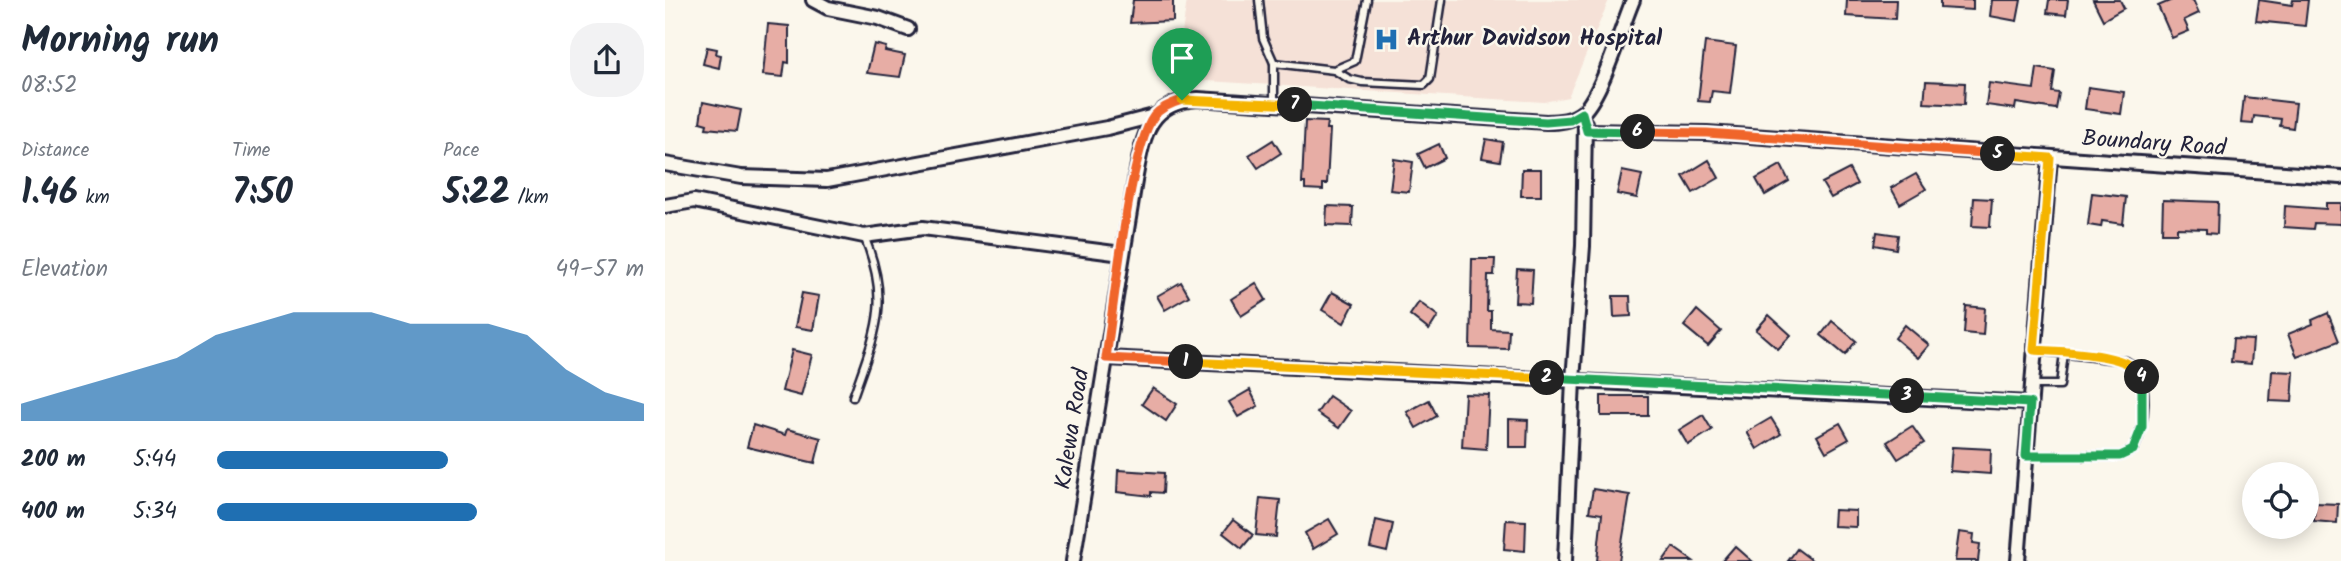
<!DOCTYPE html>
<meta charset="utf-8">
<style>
:root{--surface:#fff;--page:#f2f2f3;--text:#1f2937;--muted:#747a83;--accent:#1f6fb2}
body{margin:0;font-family:Kalam,sans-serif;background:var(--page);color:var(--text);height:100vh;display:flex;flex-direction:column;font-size:26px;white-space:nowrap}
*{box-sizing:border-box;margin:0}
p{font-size:23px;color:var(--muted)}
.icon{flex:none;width:38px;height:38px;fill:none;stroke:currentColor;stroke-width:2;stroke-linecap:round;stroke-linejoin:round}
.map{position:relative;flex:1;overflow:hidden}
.details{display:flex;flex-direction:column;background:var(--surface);width:665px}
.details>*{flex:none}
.tools{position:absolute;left:1577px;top:462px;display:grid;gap:14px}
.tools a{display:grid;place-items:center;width:77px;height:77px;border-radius:50%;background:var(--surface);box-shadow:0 4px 18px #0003;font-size:35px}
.pin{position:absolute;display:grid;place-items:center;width:60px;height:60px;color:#fff;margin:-72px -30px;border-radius:50% 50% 50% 0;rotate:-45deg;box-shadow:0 0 7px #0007}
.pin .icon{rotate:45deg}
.km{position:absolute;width:35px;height:35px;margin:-18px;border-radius:50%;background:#222;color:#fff;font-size:19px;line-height:35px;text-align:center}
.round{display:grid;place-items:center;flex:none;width:74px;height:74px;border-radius:28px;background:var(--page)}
.headline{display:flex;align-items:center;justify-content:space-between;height:119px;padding:0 21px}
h1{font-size:38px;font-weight:700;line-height:52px}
.figures{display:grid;grid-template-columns:repeat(3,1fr);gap:10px;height:119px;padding:7px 21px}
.figures div{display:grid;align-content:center}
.figures b{font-size:35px;font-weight:700}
.figures small{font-size:19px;font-weight:400}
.figures p{font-size:19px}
.chart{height:196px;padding:14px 21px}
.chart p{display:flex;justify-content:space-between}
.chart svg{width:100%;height:126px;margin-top:7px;fill:var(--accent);opacity:.7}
ul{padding:0 21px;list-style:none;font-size:23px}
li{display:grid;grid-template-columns:112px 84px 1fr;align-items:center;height:52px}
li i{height:18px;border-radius:9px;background:var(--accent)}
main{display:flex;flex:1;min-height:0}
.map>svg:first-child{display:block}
</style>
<main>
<section class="details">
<div class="headline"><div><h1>Morning run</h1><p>08:52</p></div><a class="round"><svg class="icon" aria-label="share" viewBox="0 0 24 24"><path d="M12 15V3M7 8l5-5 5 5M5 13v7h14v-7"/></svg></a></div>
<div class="figures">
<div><p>Distance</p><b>1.46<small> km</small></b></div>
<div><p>Time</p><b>7:50</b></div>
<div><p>Pace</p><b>5:22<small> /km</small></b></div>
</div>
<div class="chart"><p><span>Elevation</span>49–57 m</p>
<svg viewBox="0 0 160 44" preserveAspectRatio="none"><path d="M0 44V38L10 34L20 30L30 26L40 22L50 14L60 10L70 6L80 6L90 6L100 10L110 10L120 10L130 14L140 26L150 34L160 38V44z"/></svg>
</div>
<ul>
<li><b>200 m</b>5:44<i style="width:54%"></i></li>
<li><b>400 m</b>5:34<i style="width:61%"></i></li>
</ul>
</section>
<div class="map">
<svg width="1676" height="561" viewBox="0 0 1676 561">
<rect width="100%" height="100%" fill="#fbf7ec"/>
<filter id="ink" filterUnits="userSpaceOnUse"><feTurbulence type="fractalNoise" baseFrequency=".0143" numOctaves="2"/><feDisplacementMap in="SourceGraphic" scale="14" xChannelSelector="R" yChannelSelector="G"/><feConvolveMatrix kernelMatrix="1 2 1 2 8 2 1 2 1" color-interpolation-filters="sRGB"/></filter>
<g filter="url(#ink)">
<polygon fill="#f5e1d7" points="522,0 944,0 903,97 879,102 510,79"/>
<g fill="#e7ada5" stroke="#22223b" stroke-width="2">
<polygon points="468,0 508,0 508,21 465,23"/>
<polygon points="1182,0 1231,0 1230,19 1181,16"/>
<polygon points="1275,0 1308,0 1308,10 1275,8"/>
<polygon points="1327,0 1356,0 1352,21 1325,16"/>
<polygon points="1384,0 1403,0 1401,15 1382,13"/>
<polygon points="1428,0 1455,0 1459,8 1438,20"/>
<polygon points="1507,0 1528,0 1534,13 1519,20 1524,31 1507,38 1493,6"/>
<polygon points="1594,0 1627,5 1628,0 1643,0 1640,26 1591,21"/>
<polygon points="103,24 124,26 124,63 120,62 118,77 98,75"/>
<polygon points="1040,42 1071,46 1065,93 1047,91 1045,102 1033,101"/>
<polygon points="209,44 221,47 220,51 240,55 235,77 202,73"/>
<polygon points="42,47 52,49 51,54 56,55 54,68 38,64"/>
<polygon points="1372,68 1390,71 1387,92 1394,93 1391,109 1351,103 1350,109 1321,105 1324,83 1369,89"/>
<polygon points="1261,81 1300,83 1299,105 1259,103"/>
<polygon points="1423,87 1459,92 1456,114 1420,109"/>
<polygon points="1579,97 1631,103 1628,128 1615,126 1616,119 1589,116 1588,124 1576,123"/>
<polygon points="38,102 76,110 72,131 41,128 42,124 35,122"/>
<polygon points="640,121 662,122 661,129 665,129 662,184 658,184 658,190 640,189 640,183 637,183"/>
<polygon points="821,139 838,142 835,161 817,158"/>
<polygon points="608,140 616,153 593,168 584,155"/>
<polygon points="774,144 780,158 760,168 753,154"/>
<polygon points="729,159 748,162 744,192 725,190"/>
<polygon points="1044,160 1054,178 1028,193 1018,176"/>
<polygon points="1116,165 1124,181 1100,195 1091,179"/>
<polygon points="857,169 876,169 876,196 856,196"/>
<polygon points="1184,169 1192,184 1166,198 1157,183"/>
<polygon points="957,171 977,175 972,198 952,194"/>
<polygon points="1251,174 1261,189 1235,204 1226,188"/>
<polygon points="1427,193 1461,197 1458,224 1437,221 1436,227 1423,225"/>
<polygon points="1309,198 1327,199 1325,227 1307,226"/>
<polygon points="1498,200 1553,202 1552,234 1541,233 1541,229 1512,228 1512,233 1497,233"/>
<polygon points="1661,203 1676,203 1676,224 1649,223 1648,229 1619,227 1620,206 1661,209"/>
<polygon points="662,206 688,207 687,226 661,225"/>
<polygon points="1212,232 1233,235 1231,249 1210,245"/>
<polygon points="807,259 830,259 829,275 823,275 822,311 826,311 826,329 844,330 843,349 805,348"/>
<polygon points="852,269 868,270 866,303 850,302"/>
<polygon points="516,282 524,296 500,310 492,296"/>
<polygon points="591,283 601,300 576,316 566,299"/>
<polygon points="667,292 689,304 679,323 657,310"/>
<polygon points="137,293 154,296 148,330 130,327"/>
<polygon points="948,296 965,296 966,316 949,317"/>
<polygon points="754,302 773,316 764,330 745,315"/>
<polygon points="1301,306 1320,308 1318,335 1299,333"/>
<polygon points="1032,310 1056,331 1043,346 1019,326"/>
<polygon points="1663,313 1674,341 1632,357 1623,334 1648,324 1647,320"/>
<polygon points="1104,315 1126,335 1113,349 1091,330"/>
<polygon points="1167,321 1191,341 1180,355 1156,335"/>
<polygon points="1240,325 1264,345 1253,358 1230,338"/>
<polygon points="1568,339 1588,340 1586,364 1566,362"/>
<polygon points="127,350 147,355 136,396 117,391"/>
<polygon points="1607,371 1629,372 1627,402 1605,401"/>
<polygon points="488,388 512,404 501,421 477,404"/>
<polygon points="585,390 593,406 573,417 564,402"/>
<polygon points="800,394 824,395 821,449 797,447"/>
<polygon points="664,396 686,411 674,428 652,413"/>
<rect x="936" y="396" width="47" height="20"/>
<polygon points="764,400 772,416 751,428 742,412"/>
<polygon points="1038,415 1047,430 1023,445 1014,430"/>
<polygon points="1106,418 1116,434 1092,449 1082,432"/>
<polygon points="844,419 863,420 862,447 844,447"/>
<polygon points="1175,423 1184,439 1161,452 1152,436"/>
<polygon points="88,425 120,435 122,429 156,438 150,463 82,447"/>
<polygon points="1247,426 1259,443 1233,459 1222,442"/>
<polygon points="1287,447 1326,449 1325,474 1285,471"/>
<polygon points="453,470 499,473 498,493 486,492 486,496 452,492"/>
<polygon points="928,489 965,495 954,561 932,561 937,514 924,512"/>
<polygon points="595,498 615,500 611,537 591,535"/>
<polygon points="1650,503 1673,504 1672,523 1649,521"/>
<polygon points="1169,510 1191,511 1191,527 1168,526"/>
<polygon points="664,519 673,534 648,549 640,533"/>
<polygon points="568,520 588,535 577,548 558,533"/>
<polygon points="711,520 728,524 722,552 705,548"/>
<polygon points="841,520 861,521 860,551 839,549"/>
<polygon points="1294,532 1309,534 1308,543 1315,544 1313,561 1290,561"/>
<polygon points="1070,546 1087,561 1057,561"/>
<polygon points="1008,547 1028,561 998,561"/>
<polygon points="1132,549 1148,561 1123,561"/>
</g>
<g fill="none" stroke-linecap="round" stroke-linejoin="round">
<defs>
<g id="service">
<polyline points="594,0 598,38 609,63 609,103"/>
<polyline points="609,63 669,70 684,79 697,82 759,85 765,79 777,0"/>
<polyline points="669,70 690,61 702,0"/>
<polyline points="1368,385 1395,385 1399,353"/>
<path d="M188 397C210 333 227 303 199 236"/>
<path d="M1361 456H1455L1468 450C1481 427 1488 375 1461 361L1370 350"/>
</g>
<g id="minor">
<polyline points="148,0 163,8 213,18 243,29"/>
<polyline points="922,131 1042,133 1676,177"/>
<polyline points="0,164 76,177 162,180 442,128 489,116"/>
<polyline points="0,206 29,201 199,236 258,228 457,254"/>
<polyline points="441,358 1365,403"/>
<path d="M408 561 470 181C478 137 482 102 533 99L881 122C894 122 907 121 918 112 938 92 956 28 968 0"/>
<polyline points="900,561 908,380 918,246 920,123"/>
<polyline points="1353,561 1385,158"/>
</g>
</defs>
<use href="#service" stroke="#22223b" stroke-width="11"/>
<use href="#minor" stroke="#22223b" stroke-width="18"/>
<use href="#service" stroke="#fbf7ec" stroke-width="6"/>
<use href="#minor" stroke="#fbf7ec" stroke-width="12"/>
</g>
</g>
<g fill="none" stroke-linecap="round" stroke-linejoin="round" filter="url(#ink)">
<defs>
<path id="split-1" d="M517 100C507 103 496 107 489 116 465 147 448 311 441 358L521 362"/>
<polyline id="split-2" points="521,362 882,378"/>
<polyline id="split-3" points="882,378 1242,396"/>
<polyline id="split-4" points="1242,396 1365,403 1361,456 1455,456 1468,450 1477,427 1477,377"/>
<path id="split-5" d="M1333 154 1385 158 1369 350C1395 352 1467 352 1477 377"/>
<polyline id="split-6" points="973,132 1042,133 1333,154"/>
<polyline id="split-7" points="630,105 881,122 905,120 917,113 922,131 973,132"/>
<polyline id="split-8" points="517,100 630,105"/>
</defs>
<use href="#split-1" stroke="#fff" stroke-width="14"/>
<use href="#split-2" stroke="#fff" stroke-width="14"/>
<use href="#split-3" stroke="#fff" stroke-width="14"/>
<use href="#split-4" stroke="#fff" stroke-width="14"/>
<use href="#split-5" stroke="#fff" stroke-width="14"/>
<use href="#split-6" stroke="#fff" stroke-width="14"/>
<use href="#split-7" stroke="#fff" stroke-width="14"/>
<use href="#split-8" stroke="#fff" stroke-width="14"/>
<use href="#split-1" stroke="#f0652b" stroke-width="9"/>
<use href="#split-2" stroke="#f5b400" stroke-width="9"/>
<use href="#split-3" stroke="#22a559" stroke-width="9"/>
<use href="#split-4" stroke="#22a559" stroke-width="9"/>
<use href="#split-5" stroke="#f5b400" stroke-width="9"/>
<use href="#split-6" stroke="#f0652b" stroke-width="9"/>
<use href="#split-7" stroke="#22a559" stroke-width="9"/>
<use href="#split-8" stroke="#f5b400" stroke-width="9"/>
</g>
<defs>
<symbol id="hospital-bare" viewBox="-9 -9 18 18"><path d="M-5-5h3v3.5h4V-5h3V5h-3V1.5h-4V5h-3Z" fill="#1f6fb2" stroke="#fbf7ec" stroke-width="2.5" paint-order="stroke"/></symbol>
</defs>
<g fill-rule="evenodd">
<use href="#hospital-bare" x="704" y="22" width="35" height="35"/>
</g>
<g text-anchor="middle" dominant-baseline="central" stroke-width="5" stroke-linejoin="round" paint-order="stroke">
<g font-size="23" font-weight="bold" fill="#22223b" stroke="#fbf7ec" text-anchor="start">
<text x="742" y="39">Arthur Davidson Hospital</text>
</g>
<g font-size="23" fill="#22223b" stroke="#fbf7ec">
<text transform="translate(1489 144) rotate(4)">Boundary Road</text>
<text transform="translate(408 429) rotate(-81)">Kalewa Road</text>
</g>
</g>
</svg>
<div class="tools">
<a><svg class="icon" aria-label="locate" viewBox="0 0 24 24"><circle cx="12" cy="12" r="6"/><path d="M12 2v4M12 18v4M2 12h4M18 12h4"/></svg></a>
</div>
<div class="pin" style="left:517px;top:100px;background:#1e9e55"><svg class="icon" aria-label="arrive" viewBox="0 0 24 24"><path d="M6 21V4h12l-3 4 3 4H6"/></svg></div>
<b class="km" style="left:521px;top:362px">1</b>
<b class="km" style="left:882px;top:378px">2</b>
<b class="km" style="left:1242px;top:396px">3</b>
<b class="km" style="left:1477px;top:377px">4</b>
<b class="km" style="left:1333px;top:154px">5</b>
<b class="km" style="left:973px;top:132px">6</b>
<b class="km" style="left:630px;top:105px">7</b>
</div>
</main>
